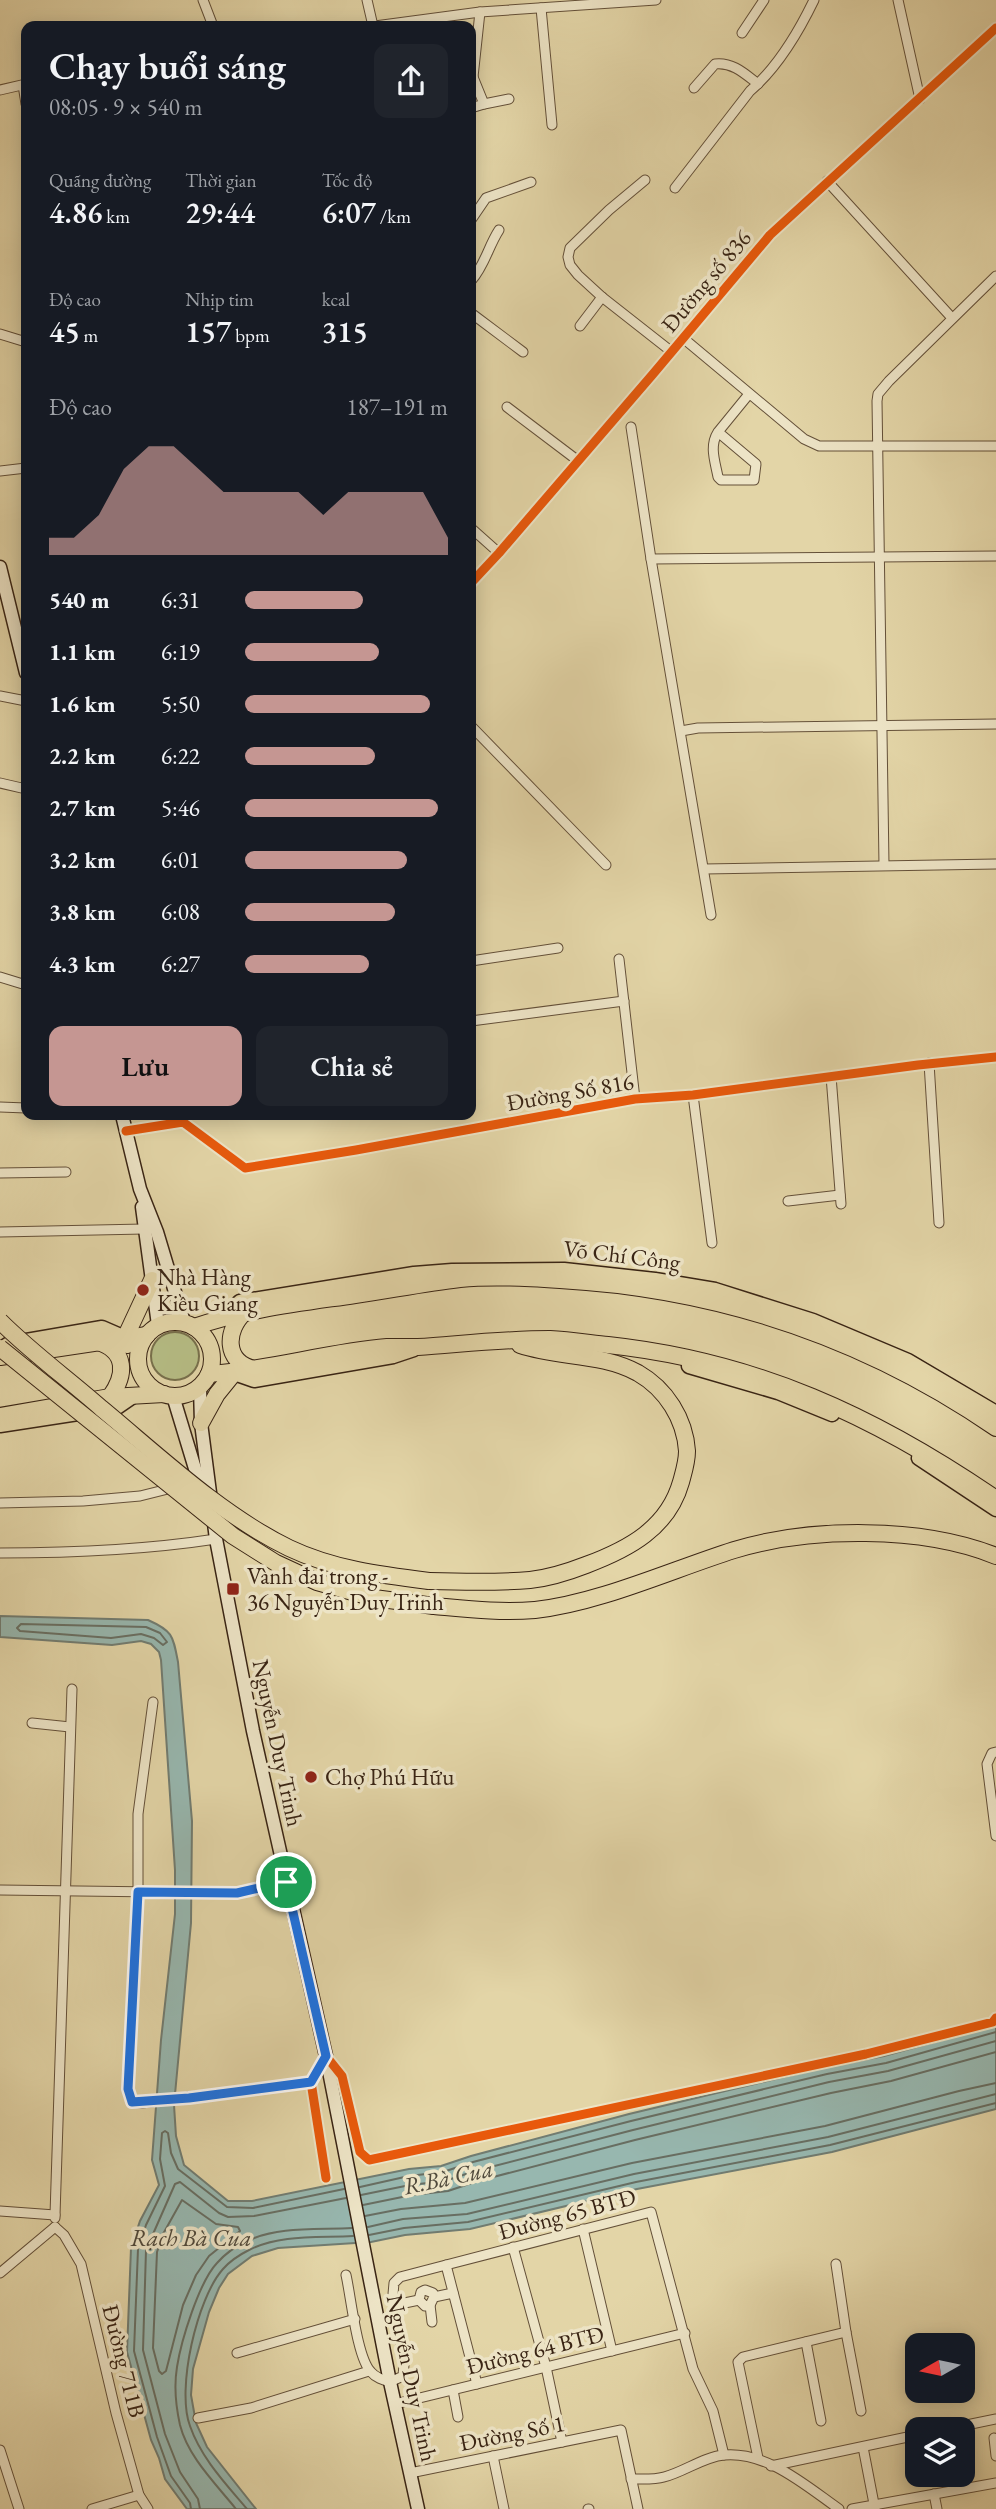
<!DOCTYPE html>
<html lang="vi">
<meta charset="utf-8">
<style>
:root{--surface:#171b24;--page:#20242c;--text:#f1f3f6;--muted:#9ea1a6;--accent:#c59692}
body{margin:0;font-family:"EB Garamond",serif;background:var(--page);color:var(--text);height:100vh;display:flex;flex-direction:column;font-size:26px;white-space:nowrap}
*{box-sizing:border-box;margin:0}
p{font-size:23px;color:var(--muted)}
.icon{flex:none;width:38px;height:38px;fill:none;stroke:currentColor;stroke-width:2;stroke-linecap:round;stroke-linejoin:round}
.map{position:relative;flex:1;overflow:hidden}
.panel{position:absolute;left:21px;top:21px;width:455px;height:1099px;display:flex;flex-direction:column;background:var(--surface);border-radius:14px;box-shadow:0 4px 18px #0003}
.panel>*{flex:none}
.needle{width:46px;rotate:261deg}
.buttons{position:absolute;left:905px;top:2333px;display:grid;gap:14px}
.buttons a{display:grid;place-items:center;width:70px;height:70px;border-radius:14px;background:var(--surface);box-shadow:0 4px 18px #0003;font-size:35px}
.pin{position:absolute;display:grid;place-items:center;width:60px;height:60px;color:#fff;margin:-30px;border:4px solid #fff;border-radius:50%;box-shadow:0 2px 7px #0007}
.round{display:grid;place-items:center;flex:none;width:74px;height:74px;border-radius:14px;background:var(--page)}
.head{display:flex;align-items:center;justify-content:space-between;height:119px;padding:0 28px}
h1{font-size:38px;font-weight:600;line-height:52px}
.metrics{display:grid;grid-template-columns:repeat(3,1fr);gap:10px;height:119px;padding:7px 28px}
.metrics div{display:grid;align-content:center}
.metrics b{font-size:30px;font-weight:600}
.metrics small{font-size:19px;font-weight:400}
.metrics p{font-size:19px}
.chart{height:196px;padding:14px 28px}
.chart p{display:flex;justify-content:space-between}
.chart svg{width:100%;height:126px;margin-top:7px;fill:var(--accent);opacity:.7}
.primary-button{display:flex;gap:14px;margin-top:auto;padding:14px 28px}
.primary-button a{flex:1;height:80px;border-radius:14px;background:var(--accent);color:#111;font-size:28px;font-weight:600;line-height:80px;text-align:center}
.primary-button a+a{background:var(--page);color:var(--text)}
ul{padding:0 28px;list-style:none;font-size:23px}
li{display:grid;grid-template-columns:112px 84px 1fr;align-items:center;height:52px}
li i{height:18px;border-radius:9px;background:var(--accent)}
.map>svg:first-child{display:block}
</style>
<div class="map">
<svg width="996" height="2509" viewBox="0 0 996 2509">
<rect width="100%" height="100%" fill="#e3d5a7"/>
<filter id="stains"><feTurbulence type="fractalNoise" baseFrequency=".00286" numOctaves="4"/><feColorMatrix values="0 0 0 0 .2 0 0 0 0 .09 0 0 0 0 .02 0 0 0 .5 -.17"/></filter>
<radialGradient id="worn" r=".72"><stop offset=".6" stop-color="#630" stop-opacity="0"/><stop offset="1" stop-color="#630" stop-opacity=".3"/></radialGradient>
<circle fill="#b6bd85" stroke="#78704c" stroke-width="2" cx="175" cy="1356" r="24"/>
<path fill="#97b7af" stroke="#717c71" stroke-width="2" d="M0 1616 148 1620C173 1631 173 1636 178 1662L192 1821 191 1923 174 2105 176 2136 184 2165 228 2201H252L409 2169 441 2166 471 2156 629 2114 826 2067 884 2056 996 2025V2109L832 2152 637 2189 470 2229 405 2235 371 2242 278 2248 252 2256 228 2274 219 2288 209 2312 193 2369 191 2395 196 2423 207 2447 256 2509H187L165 2479 159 2458 151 2440 127 2352 131 2248 140 2221 159 2185 152 2160 161 2040 175 1914V1870L161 1660 159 1652 151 1644 141 1641 112 1645 0 1637Z"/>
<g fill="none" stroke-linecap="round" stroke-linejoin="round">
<g stroke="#686e62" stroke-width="2">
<polygon points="21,1624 146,1627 160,1633 167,1642 163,1645 154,1638 141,1634 111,1638 20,1631 17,1628"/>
<polyline points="360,2187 409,2176 443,2172 473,2162 631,2121 827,2074 886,2063 996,2032"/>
<polyline points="361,2195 410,2185 445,2181 475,2171 633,2130 829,2082 888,2071 996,2041"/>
<polygon points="182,2200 216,2224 238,2227 240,2231 209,2256 196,2275 183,2305 166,2371 162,2374 159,2371 153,2348 157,2252 163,2234"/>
<polyline points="363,2205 412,2195 448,2191 478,2181 635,2140 831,2093 891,2081 996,2052"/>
<polyline points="365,2216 401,2209 465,2203 632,2163 825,2126 959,2091 996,2083"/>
<polyline points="368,2227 403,2219 467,2214 634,2174 828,2137 996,2094"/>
<polyline points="369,2235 404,2228 468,2222 636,2182 830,2145 996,2103"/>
<polyline points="191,2509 190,2503 171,2476 157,2437 134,2351 138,2249 146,2225 165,2186 160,2159 162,2133 165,2131 168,2133 171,2153 178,2169 227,2207 253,2208 344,2189"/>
<polyline points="200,2509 198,2499 180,2472 165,2434 143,2350 146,2250 175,2184 180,2182 219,2213 228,2217 254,2216 346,2198"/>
<path d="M236 2509C216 2484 188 2457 180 2425 176 2407 174 2385 177 2367 181 2341 199 2282 217 2263 225 2254 236 2246 247 2241 279 2226 317 2230 352 2228"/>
<path d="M247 2509C226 2484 201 2458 190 2426 176 2389 197 2298 223 2269 230 2261 239 2255 249 2250 280 2234 319 2238 353 2236"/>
</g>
<defs>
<g id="street">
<polyline points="203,0 213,26"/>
<polyline points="367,0 373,26"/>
<polyline points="898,0 920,99"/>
<polyline points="541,8 552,125"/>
<polyline points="375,26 480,12 656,0"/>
<polyline points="742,33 764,0"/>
<polyline points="471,78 473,77 480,12"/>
<polyline points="23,85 26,104"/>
<path d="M694 88 715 64C733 62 745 74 758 84"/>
<polyline points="0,90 26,84"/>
<polyline points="484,104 509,99"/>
<polyline points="471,108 484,104 473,77"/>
<polyline points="645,180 609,210 570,248 568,257 570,265 578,275 602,297 672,352"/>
<polyline points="827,181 952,318"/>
<path d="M675 188 750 91C777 68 799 31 814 0"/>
<polyline points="471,220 486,198 531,182"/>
<path d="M471 281C485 265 488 247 499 230"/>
<polyline points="471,313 523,352"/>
<polyline points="580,326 602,297"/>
<polyline points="0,334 26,342"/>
<polyline points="683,338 804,439 819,446 996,446"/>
<polyline points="507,407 577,460"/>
<polyline points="631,427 651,559 711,915"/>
<path d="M718 432 756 464 754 480H721L718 477C715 461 709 446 718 432L749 394"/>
<polyline points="0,471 26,468"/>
<polyline points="471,528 499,553"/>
<polyline points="651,559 996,556"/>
<polyline points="471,583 499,553 653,374 770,235 996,28"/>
<polyline points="0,696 26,701"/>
<polyline points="471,726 606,865"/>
<polyline points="681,731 698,728 996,724"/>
<polyline points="0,783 26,789"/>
<polyline points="884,865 877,401 878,394 889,381 996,276"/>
<polyline points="704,869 996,864"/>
<polyline points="619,959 635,1099"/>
<polyline points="471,961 558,948"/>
<polyline points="0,977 26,985"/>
<polyline points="471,1021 624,1001"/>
<polyline points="929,1063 939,1223"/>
<polyline points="831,1076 841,1204"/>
<polyline points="693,1095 712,1243"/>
<polyline points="0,1107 26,1108"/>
<polyline points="126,1131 183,1122 245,1168 356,1150 635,1099 693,1095 918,1065 996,1057"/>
<polyline points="0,1173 66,1172"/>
<polyline points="788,1201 840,1195"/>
<polyline points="0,1232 144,1229"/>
<polyline points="0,1503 83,1501 140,1496 172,1488"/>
<path d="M0 1553C72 1553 144 1550 216 1539"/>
<polyline points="153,1702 138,1814 138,1892 128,2089 133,2102 142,2103 311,2082"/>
<polyline points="32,1723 70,1727"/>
<polyline points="996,1752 992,1753 987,1764 996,1836"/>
<polyline points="0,1890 237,1893 286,1882"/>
<polyline points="326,2178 311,2082 326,2056 342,2076 360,2152 369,2160 866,2054 993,2022 996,2018"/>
<polyline points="0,2211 55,2215 55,2218"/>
<polyline points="55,2215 72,1689"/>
<polyline points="55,2227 64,2235 81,2264 116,2413 139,2495 148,2509"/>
<polyline points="583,2229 612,2351"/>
<polyline points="513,2247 546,2367 562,2442"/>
<polyline points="836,2264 846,2332 861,2411"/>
<polyline points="0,2273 55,2227"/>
<path d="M346 2275C351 2297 357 2358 371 2372 376 2378 383 2380 390 2382L403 2376 404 2365 393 2294 394 2283 400 2277 446 2265"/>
<polyline points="434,2297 433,2293 425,2290 421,2292 419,2300 425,2306 430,2305 434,2297 453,2293"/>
<polyline points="395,2305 419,2300"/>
<polyline points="430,2305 432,2322"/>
<polyline points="806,2342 821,2421"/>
<polyline points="237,2353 355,2319"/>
<polyline points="477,2384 446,2265 651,2212 693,2369 713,2411 724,2455"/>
<polyline points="453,2390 458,2417"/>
<polyline points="395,2404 685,2333"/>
<polyline points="198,2418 251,2408 369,2371"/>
<polyline points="947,2429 996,2419"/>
<polyline points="994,2438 996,2456"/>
<polyline points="863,2447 875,2509"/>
<polyline points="0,2450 19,2509"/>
<polyline points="493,2456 504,2509"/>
<polyline points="758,2458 738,2362 743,2357 846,2332"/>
<polyline points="771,2466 917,2435"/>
<polyline points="410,2473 621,2430 638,2509"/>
<path d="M631 2479C642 2479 654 2480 664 2477 684 2472 703 2457 724 2455 767 2451 806 2486 839 2509"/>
<polyline points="934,2494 937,2509"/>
<polyline points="92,2509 139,2495"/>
<polyline points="588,2509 589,2509"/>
<polyline points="852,2509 996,2483"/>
</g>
<g id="secondary">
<polyline points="0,567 26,673"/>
<polyline points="122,1115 140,1189 157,1232 184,1322"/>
<polyline points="142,1207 158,1325"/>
<polyline points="200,1387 201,1423 216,1539 253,1731 326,2056 390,2382 418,2509"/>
<polyline points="173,1396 203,1495"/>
</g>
<g id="primary">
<polyline points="224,1316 240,1302 414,1274 452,1271 564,1270 655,1280 715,1290 813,1321 908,1361 996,1413"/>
<polyline points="0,1350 9,1344 102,1328 125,1338"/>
<polyline points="689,1366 778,1392 832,1414"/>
<polyline points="234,1373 254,1380 393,1356 414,1349"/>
<polyline points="0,1425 117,1407 133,1396"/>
<polyline points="919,1458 996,1509"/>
</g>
<g id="highway">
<path d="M245 1312C225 1330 224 1362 254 1369"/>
<circle cx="175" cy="1359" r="37"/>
<path d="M194 1327C246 1309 301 1303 355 1295 390 1290 425 1283 460 1279 493 1276 527 1278 560 1280 719 1289 865 1338 996 1428"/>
<path d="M98 1342C127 1351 126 1375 110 1397"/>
<polyline points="127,1345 125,1338 152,1280"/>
<polyline points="0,1357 147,1335"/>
<path d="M209 1374C269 1370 327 1352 387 1347 397 1347 408 1347 418 1347 462 1344 506 1339 550 1339 569 1340 589 1343 608 1345 756 1361 875 1416 996 1499"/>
<polyline points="0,1416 110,1397 164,1394"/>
<polyline points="201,1423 217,1394 234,1373"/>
<path d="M429 1581C462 1582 496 1583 530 1580 549 1578 568 1572 586 1565 629 1549 668 1528 681 1482 684 1471 687 1462 687 1451 685 1419 666 1389 638 1373 601 1353 559 1358 520 1345"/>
<path d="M434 1606C467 1609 501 1613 535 1610 599 1603 671 1570 734 1550 810 1527 922 1526 996 1556"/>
</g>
</defs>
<use href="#street" stroke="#645039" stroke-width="11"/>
<use href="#secondary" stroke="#392414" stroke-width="15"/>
<use href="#primary" stroke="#392414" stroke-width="17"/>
<use href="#highway" stroke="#392414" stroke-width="18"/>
<use href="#street" stroke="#ede4c6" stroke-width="9"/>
<use href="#secondary" stroke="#ede4c6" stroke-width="12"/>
<use href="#primary" stroke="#e3d5a7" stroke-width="14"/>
<use href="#highway" stroke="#e3d5a7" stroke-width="16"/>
<defs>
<g id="highway-bridge">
<path d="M0 1321C31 1352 68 1379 101 1408 159 1456 221 1515 289 1548 333 1569 381 1575 429 1581"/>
<polyline points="0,1348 233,1536 276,1563 317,1582 374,1598 434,1606"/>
</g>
</defs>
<use href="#highway-bridge" stroke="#392414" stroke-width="18" stroke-linecap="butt"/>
<use href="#highway-bridge" stroke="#e3d5a7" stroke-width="16"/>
<defs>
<g id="cycleway">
<polyline points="471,583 499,553 653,374 770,235 996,28"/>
<polyline points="126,1131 183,1122 245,1168 356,1150 635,1099 693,1095 918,1065 996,1057"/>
<polyline points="326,2178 311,2082 326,2056 342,2076 360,2152 369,2160 866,2054 993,2022 996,2018"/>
</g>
</defs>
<use href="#cycleway" stroke="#ede4c6" stroke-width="13"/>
<use href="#cycleway" stroke="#e8590c" stroke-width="9"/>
</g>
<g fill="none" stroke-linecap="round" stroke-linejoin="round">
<defs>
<polygon id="route" points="286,1882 326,2056 311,2082 189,2098 132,2102 128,2089 138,1892 237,1893"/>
</defs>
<use href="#route" stroke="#fff" stroke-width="14"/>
<use href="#route" stroke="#1a73e8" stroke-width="9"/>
</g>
<g fill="#8f2418" stroke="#ede4c6" stroke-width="2.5">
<circle cx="143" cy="1290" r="7"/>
<rect x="226" y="1582" width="14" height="14" rx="3.5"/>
<circle cx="311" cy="1777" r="7"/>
</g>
<g text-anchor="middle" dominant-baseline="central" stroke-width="7" stroke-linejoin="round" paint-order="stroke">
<g font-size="23" fill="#392414" stroke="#ede4c6">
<text transform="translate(706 281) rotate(-50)">Đường số 836</text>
<text transform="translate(570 1092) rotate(-10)">Đường Số 816</text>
<text transform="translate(622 1255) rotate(7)">Võ Chí Công</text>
<text transform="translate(278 1743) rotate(78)">Nguyễn Duy Trinh</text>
<text transform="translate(567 2214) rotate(-15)">Đường 65 BTĐ</text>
<text transform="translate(535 2350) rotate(-14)">Đường 64 BTĐ</text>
<text transform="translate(124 2361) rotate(76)">Đường 711B</text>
<text transform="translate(412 2378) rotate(78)">Nguyễn Duy Trinh</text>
<text transform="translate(512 2433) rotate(-11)">Đường Số 1</text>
</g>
<g font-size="23" fill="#392414" stroke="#ede4c6" text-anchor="start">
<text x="157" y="1277">Nhà Hàng<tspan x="157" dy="26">Kiều Giang</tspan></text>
<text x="247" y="1576">Vành đai trong -<tspan x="247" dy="26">36 Nguyễn Duy Trinh</tspan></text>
<text x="325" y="1777">Chợ Phú Hữu</text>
</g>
<g font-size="24" font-style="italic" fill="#50493b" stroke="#ede4c6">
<text transform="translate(448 2177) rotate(-12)">R.Bà Cua</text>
<text x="191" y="2237">Rạch Bà Cua</text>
</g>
</g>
<rect width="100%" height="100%" filter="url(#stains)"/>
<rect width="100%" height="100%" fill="url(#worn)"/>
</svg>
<div class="buttons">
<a><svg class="needle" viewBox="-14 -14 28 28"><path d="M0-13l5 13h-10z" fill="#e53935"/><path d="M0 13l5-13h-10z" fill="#9ea1a6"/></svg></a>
<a><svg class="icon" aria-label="layers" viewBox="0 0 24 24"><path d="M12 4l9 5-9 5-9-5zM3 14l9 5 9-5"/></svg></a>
</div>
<div class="pin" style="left:286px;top:1882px;background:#1e9e55"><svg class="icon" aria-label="arrive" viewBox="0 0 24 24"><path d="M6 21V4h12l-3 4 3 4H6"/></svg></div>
<section class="panel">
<div class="head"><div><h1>Chạy buổi sáng</h1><p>08:05 · 9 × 540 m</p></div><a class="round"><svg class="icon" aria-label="share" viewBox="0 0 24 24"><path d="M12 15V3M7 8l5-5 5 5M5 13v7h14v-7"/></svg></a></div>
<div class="metrics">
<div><p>Quãng đường</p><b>4.86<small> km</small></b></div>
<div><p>Thời gian</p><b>29:44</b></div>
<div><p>Tốc độ</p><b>6:07<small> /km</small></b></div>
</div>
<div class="metrics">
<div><p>Độ cao</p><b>45<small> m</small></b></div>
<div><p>Nhịp tim</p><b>157<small> bpm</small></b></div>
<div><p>kcal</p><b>315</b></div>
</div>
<div class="chart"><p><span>Độ cao</span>187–191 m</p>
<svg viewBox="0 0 160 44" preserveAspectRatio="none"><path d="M0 44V38L10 38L20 30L30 14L40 6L50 6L60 14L70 22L80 22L90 22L100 22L110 30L120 22L130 22L140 22L150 22L160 38V44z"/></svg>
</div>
<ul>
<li><b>540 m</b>6:31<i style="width:58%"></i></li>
<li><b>1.1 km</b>6:19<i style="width:66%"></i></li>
<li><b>1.6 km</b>5:50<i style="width:91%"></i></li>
<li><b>2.2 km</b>6:22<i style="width:64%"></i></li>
<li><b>2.7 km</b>5:46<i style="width:95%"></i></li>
<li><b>3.2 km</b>6:01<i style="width:80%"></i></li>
<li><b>3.8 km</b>6:08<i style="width:74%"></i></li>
<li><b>4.3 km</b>6:27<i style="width:61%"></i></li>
</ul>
<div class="primary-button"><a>Lưu</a><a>Chia sẻ</a></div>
</section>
</div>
